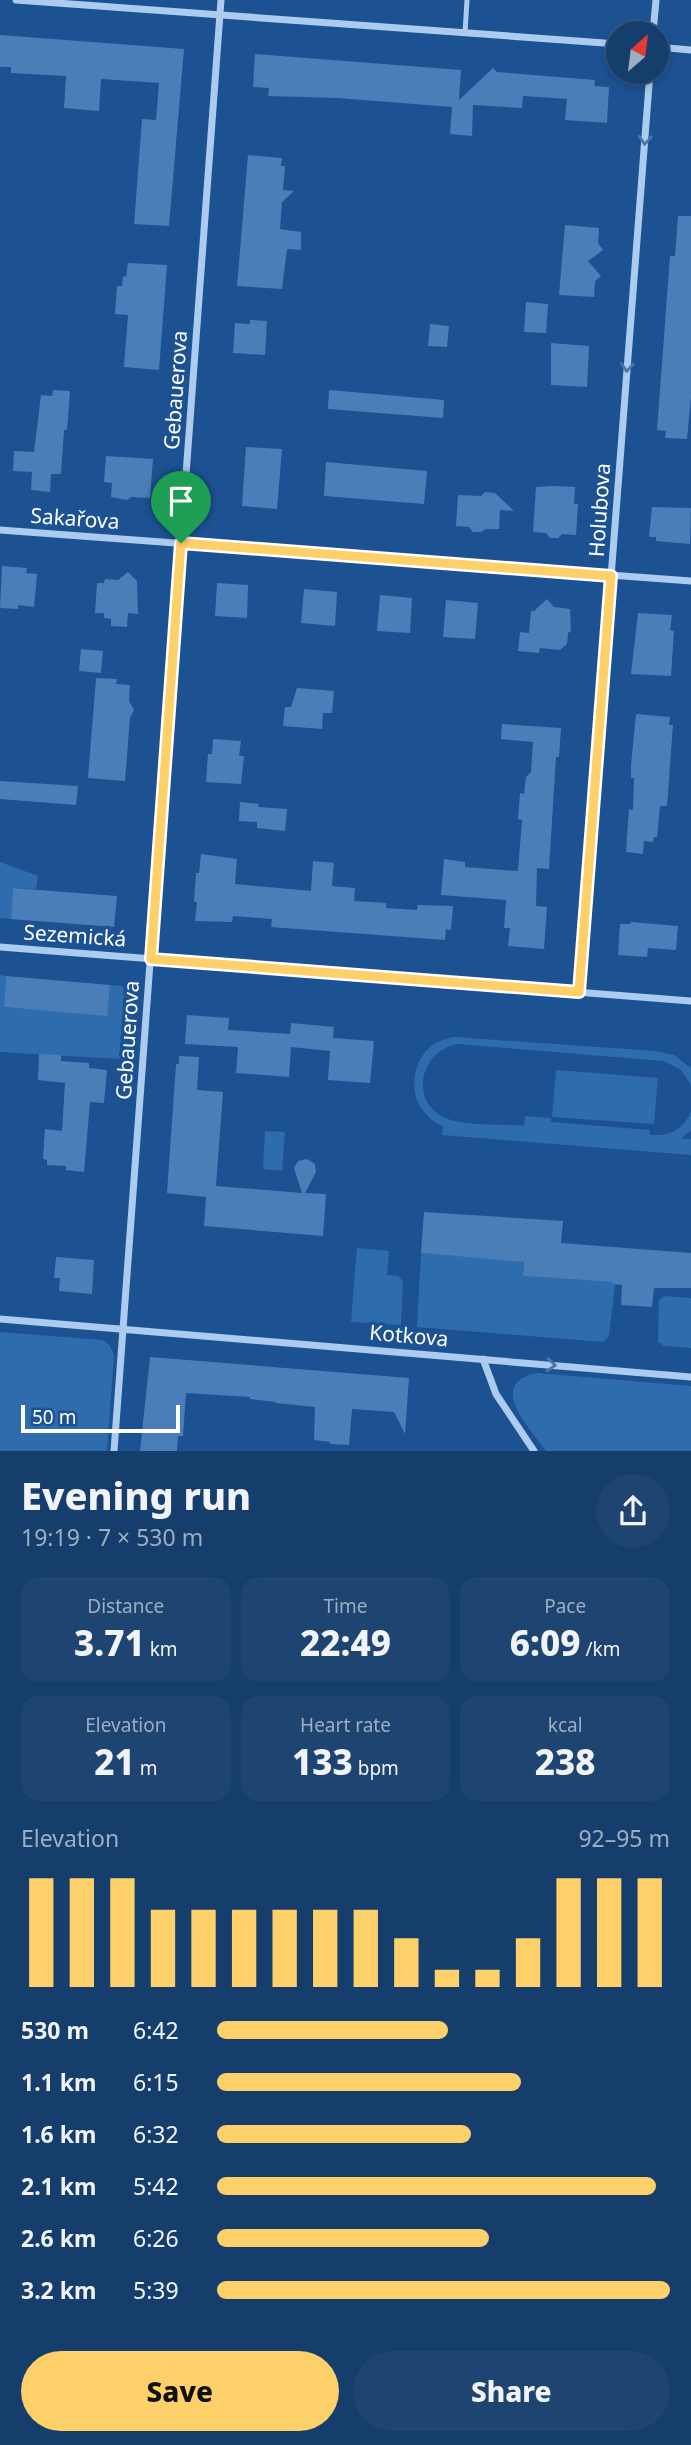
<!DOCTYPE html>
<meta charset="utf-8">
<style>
:root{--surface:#153e6d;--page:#1e4572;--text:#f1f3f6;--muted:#9daec2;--line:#345780;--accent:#fed06a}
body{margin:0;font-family:"Noto Sans",sans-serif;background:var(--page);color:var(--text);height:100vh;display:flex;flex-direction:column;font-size:26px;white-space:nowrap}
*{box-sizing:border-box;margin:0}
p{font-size:23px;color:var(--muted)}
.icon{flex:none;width:38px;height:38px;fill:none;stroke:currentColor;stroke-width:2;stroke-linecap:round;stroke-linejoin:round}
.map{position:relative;height:1451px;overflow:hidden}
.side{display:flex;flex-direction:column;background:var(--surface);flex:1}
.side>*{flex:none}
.needle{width:46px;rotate:28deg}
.buttons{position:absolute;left:606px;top:21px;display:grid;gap:14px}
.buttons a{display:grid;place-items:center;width:63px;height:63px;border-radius:50%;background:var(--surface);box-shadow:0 4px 10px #0003,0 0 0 2px var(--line);font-size:35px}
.scale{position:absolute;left:21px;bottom:18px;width:159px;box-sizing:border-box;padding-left:7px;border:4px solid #fff;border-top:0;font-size:19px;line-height:24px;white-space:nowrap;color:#fff;-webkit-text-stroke:5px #1c5291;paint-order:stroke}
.pin{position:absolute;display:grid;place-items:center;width:60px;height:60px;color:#fff;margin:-72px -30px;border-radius:50% 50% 50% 0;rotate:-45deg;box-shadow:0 0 7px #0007}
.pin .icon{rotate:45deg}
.round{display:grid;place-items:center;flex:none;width:74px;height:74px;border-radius:37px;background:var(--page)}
.head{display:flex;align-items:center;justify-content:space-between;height:119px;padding:0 21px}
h1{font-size:38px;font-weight:800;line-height:52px}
.metrics{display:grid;grid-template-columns:repeat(3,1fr);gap:10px;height:119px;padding:7px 21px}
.metrics div{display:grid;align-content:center;border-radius:18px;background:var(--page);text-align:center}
.metrics b{font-size:35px;font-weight:800}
.metrics small{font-size:19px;font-weight:400}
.metrics p{font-size:19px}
.chart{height:196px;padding:14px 21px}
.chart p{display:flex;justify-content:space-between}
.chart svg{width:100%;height:126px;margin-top:7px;stroke:var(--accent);stroke-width:6}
.primary-button{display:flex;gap:14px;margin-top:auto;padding:14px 21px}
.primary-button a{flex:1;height:80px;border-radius:42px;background:var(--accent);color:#111;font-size:28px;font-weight:800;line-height:80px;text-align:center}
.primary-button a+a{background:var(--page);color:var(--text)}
ul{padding:0 21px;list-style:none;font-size:23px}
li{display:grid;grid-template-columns:112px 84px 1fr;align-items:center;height:52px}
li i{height:18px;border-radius:9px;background:var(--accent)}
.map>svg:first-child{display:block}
</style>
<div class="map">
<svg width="691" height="1451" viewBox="0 0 691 1451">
<rect width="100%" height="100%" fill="#1c5291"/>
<g fill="#2f6cae">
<polygon points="0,862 38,876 36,889 13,888 11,919 0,918"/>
<polygon points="0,975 6,976 4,1007 106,1015 110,985 122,986 125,991 120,1059 0,1052"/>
<path d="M454 1037 655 1051 674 1055 691 1068V1085L681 1070 664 1061 457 1044C418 1052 409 1105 448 1119 466 1126 504 1124 524 1126L525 1116 551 1118V1122L650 1130V1135C668 1137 683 1130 691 1112V1130L681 1139H691V1155L442 1135 443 1127C435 1122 427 1117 422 1109 409 1091 413 1063 429 1048 436 1041 445 1039 454 1037Z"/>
<polygon points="556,1070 658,1078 654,1124 552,1117"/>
<polygon points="265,1131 285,1132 282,1171 263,1169"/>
<polygon points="357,1248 389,1251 387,1275 398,1276 403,1281 401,1325 351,1322"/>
<polygon points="524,1252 523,1276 612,1282 615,1285 609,1336 603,1342 417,1327 421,1253 495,1259"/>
<polygon points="664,1296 691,1298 691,1348 664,1346 658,1342 659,1300"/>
<polygon points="0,1332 103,1340 110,1346 114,1355 107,1451 0,1451"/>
<path d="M537 1373 691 1386V1451H546C529 1427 486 1384 537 1373Z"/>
</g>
<g fill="#497eb9">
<polygon points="0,35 184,49 169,226 134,224 142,119 156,120 159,83 101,79 99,111 64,108 66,76 11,73 11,67 0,67"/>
<polygon points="255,54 461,70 459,100 493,68 497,72 595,80 594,86 609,87 607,123 565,120 567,99 523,96 522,108 473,105 472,136 450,134 452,107 338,98 268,96 269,88 253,87"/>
<polygon points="248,155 282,158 281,166 285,166 283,190 294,191 282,202 280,229 301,232 301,250 287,249 282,289 237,286"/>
<polygon points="678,216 691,216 691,397 687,439 665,438 666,431 657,430 670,256 675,256"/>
<polygon points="565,225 599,228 598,243 603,250 588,261 601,276 595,281 594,297 559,295"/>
<polygon points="128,263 167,265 159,370 124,367 128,315 115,314 117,286 122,286 123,276 126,277"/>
<polygon points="526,302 548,304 546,333 524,332"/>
<polygon points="250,320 267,321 265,355 233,353 235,323 250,324"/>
<polygon points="430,324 449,326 447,347 428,346"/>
<polygon points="551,343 589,346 587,387 551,385"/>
<polygon points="53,390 70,391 67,430 64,430 61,474 51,474 50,492 31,490 32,472 13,471 14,451 34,452 41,395 52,396"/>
<polygon points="329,390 444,400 443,418 328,409"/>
<polygon points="246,447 282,449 277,509 242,506"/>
<polygon points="106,456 153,459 150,498 131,497 127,500 111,497 112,483 104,482"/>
<polygon points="326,462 427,471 424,504 324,496"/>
<polygon points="552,486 575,487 574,504 578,504 576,535 562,534 558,538 550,538 546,533 533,532 536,487"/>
<polygon points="485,492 495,493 514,511 500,510 499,529 486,529 481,532 473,532 469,527 456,526 458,495 481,496"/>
<polygon points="652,507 691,508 690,544 656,541 656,537 649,537"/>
<polygon points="2,566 27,568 26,573 37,574 34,607 18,605 18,609 0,608"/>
<polygon points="128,572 137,581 138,614 128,613 127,627 111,626 111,619 104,618 104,613 95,613 97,583 104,583 105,579 118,580"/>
<polygon points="217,583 248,585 247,618 215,616"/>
<polygon points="304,589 337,592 335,626 301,623"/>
<polygon points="380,595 412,598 410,633 377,631"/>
<polygon points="547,599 554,607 570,609 571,631 568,633 567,644 560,650 540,648 539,653 518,651 520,632 529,633 531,611 534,611"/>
<polygon points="446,600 478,603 475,639 443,637"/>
<polygon points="638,613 672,615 670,630 674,631 671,676 631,674"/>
<polygon points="81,649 103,651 101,673 79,671"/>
<polygon points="96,678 117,679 116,684 130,685 129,701 134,710 130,718 125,781 88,778"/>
<polygon points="297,688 334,691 332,713 323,713 322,729 283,726 285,707 291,707"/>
<polygon points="636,714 670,717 669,725 673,725 667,806 660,806 657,837 654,837 653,842 644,841 643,854 626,852 629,809 633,810 634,778 631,778 631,765"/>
<polygon points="502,724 561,728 559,757 556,757 549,869 537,868 536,906 547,907 544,949 508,946 510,928 504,928 506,900 441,895 444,859 465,862 465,867 518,871 522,820 518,819 520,793 524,794 526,777 531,772 533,742 501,739"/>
<polygon points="213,739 241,741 239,756 244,756 241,784 206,782 208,754 212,754"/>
<polygon points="0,781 78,786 76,805 0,799"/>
<polygon points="240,802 259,804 258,807 287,809 285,831 257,828 257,822 239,821"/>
<polygon points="201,854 237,859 235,884 311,891 313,861 334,863 332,886 355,888 354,901 386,903 386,908 417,910 418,905 453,906 451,930 446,929 445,940 271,927 272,919 233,916 232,922 195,921 197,902 194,902 196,873 199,873"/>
<polygon points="13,888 117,896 114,927 11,919"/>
<polygon points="631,922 678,926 676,950 648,948 647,957 618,955 620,924 630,924"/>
<polygon points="6,976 110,985 107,1016 4,1007"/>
<polygon points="187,1015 229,1018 228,1030 290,1034 291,1023 334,1027 333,1038 374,1041 370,1083 328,1080 330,1051 291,1047 289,1077 236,1073 238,1047 185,1044"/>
<polygon points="39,1054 61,1055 61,1061 89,1063 89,1068 107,1070 104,1103 90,1102 84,1172 66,1170 66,1166 47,1165 47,1160 43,1159 45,1129 62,1131 65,1083 38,1080"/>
<polygon points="179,1056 199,1057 197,1090 223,1092 216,1186 302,1193 294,1168 298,1161 307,1159 315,1164 316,1172 305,1193 326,1194 323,1236 204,1226 206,1197 167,1193 176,1064 179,1064"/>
<polygon points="424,1212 563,1221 561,1243 691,1253 691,1288 654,1288 652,1307 621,1305 622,1285 612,1284 612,1282 523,1276 524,1262 421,1253"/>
<polygon points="56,1257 94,1260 92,1294 59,1291 60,1278 54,1278"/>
<polygon points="150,1357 409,1378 405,1434 394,1412 352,1409 349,1445 330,1444 330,1442 314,1440 315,1407 276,1403 276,1402 250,1399 250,1397 186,1393 183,1436 178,1436 177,1451 140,1451"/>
</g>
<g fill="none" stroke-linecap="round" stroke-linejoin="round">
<polyline stroke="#accbee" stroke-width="5" points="465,33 467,0"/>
<g stroke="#accbee" stroke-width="7">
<polyline points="16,0 618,44"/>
<polyline points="653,33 656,0"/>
<polyline points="656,47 691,50"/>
<polyline points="0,530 691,581"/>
<polyline points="0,947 691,1001"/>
<polyline points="579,992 650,72"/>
<polyline points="0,1319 691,1377"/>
<polyline points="483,1359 496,1394 534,1451"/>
<polyline points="114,1451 221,0"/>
</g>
</g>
<defs><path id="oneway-chevron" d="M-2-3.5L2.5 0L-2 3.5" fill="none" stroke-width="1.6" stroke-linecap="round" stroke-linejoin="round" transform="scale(1.75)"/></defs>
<g stroke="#4776ad">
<use href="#oneway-chevron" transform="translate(645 140) rotate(94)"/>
<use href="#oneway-chevron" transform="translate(627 367) rotate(94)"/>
<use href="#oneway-chevron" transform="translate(551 1365) rotate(5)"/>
</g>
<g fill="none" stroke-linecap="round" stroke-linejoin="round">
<defs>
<polygon id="route" points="181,543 611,576 579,992 151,959"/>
</defs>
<use href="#route" stroke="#fff" stroke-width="14"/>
<use href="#route" stroke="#fed06a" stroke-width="9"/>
</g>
<g text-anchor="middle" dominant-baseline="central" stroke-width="7" stroke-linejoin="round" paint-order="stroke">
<g font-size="21" fill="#fff" stroke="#1c5291">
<text transform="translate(175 390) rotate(-86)">Gebauerova</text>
<text transform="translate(599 510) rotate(-86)">Holubova</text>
<text transform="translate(75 518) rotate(4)">Sakařova</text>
<text transform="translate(75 935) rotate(4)">Sezemická</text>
<text transform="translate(127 1040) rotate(-86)">Gebauerova</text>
<text transform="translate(409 1335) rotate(5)">Kotkova</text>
</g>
</g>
</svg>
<div class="buttons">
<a><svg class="needle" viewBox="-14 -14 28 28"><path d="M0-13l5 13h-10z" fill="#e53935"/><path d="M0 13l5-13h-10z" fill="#9daec2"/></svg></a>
</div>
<div class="scale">50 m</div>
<div class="pin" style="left:181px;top:543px;background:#1e9e55"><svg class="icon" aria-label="arrive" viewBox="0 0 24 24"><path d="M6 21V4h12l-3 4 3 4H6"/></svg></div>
</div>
<section class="side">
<div class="head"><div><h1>Evening run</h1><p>19:19 · 7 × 530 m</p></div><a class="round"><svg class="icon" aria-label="share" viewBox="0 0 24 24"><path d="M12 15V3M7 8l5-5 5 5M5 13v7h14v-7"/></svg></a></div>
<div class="metrics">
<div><p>Distance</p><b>3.71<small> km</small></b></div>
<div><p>Time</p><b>22:49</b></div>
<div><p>Pace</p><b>6:09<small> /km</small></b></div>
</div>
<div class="metrics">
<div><p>Elevation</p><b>21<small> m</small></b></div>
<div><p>Heart rate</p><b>133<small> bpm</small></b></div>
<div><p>kcal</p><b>238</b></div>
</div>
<div class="chart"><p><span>Elevation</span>92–95 m</p>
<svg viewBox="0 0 160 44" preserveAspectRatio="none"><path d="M5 44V6M15 44V6M25 44V6M35 44V17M45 44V17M55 44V17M65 44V17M75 44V17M85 44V17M95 44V27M105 44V38M115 44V38M125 44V27M135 44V6M145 44V6M155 44V6"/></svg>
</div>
<ul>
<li><b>530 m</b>6:42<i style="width:51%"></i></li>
<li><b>1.1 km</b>6:15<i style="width:67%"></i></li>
<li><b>1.6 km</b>6:32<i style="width:56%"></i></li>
<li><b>2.1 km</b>5:42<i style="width:97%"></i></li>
<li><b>2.6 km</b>6:26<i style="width:60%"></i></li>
<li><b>3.2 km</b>5:39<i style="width:100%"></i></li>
</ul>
<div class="primary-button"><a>Save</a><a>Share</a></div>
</section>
